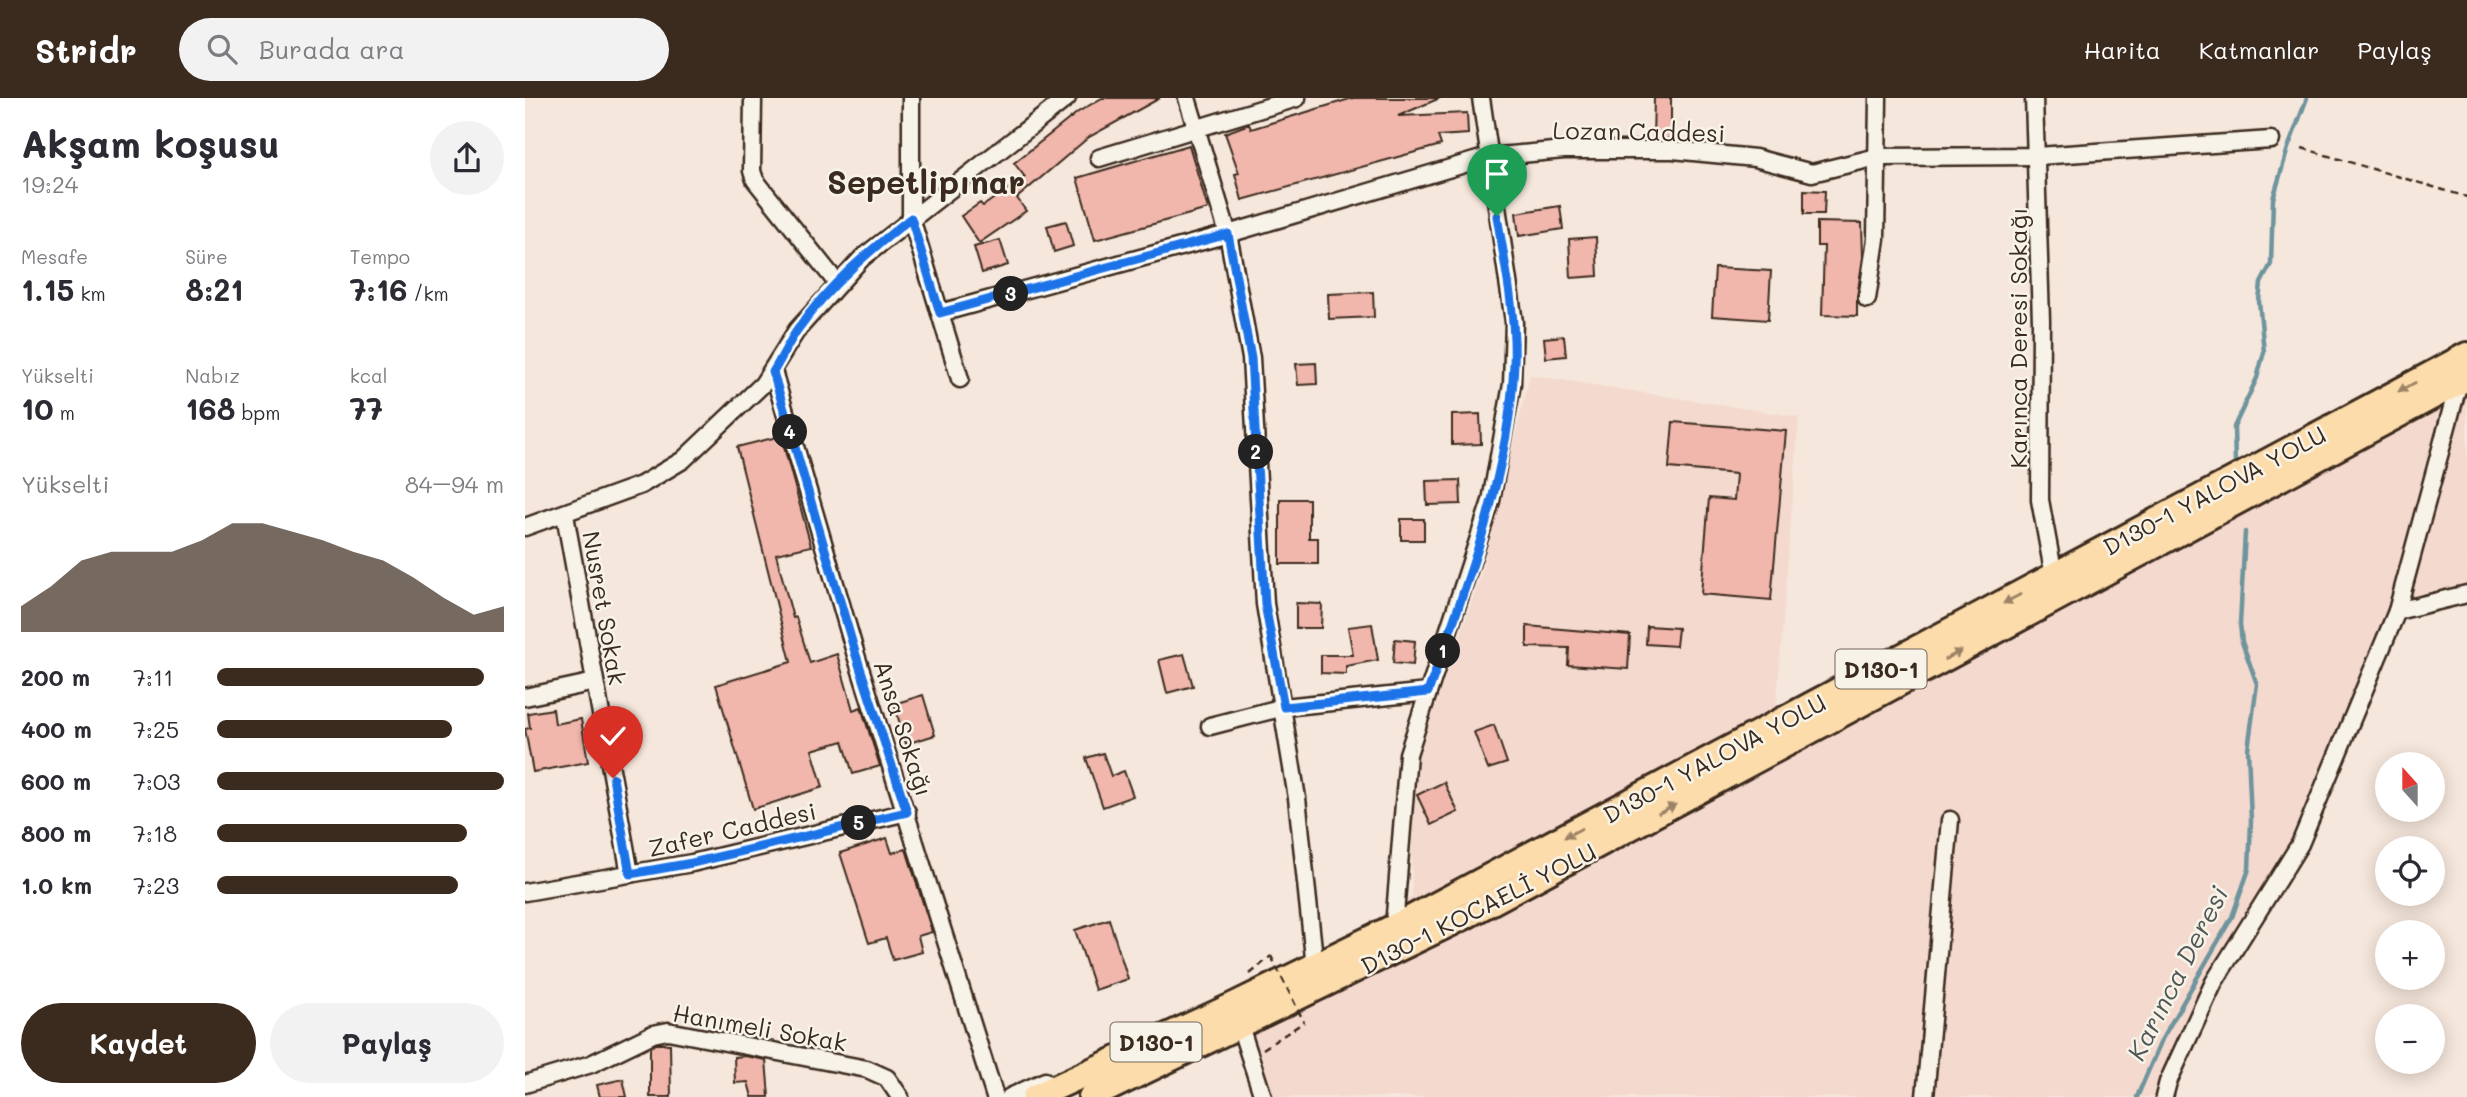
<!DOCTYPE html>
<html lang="tr">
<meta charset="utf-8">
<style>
:root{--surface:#fff;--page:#f2f2f3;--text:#2b2b33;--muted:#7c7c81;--accent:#3b2a1e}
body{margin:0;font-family:Mali,sans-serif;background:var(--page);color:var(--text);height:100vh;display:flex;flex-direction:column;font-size:26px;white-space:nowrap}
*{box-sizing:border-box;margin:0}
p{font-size:23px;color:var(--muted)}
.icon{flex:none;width:38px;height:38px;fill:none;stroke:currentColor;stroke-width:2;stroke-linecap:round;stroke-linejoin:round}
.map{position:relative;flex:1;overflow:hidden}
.details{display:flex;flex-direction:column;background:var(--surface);width:525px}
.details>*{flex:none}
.needle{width:46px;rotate:339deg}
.buttons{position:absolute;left:1850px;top:654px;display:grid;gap:14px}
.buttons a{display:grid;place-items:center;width:70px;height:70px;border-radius:50%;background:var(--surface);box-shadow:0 4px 18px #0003;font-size:35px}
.pin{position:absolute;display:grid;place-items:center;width:60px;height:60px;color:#fff;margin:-72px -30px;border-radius:50% 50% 50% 0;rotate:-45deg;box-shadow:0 0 7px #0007}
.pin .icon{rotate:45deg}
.km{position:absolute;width:35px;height:35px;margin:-18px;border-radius:50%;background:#222;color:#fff;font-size:19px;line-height:35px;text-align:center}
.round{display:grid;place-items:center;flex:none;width:74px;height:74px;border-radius:37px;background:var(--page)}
.overview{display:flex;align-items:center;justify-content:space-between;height:119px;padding:0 21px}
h1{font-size:38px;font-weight:700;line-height:52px}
.stats{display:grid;grid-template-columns:repeat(3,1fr);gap:10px;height:119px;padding:7px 21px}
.stats div{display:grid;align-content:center}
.stats b{font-size:30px;font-weight:700}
.stats small{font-size:19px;font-weight:400}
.stats p{font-size:19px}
.chart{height:196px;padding:14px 21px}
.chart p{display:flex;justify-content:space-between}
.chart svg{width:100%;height:126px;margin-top:7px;fill:var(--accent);opacity:.7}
.action{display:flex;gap:14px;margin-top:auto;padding:14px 21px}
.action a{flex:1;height:80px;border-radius:42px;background:var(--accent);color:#fff;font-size:28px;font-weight:700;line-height:80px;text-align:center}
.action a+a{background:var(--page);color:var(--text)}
ul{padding:0 21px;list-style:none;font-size:23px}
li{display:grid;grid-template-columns:112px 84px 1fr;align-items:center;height:52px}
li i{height:18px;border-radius:9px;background:var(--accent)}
header{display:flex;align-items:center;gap:42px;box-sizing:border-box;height:98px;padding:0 35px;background:var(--accent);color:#fff}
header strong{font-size:33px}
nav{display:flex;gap:38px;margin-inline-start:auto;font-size:24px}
.search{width:490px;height:63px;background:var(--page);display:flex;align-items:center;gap:18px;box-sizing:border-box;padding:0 24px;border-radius:38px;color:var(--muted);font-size:26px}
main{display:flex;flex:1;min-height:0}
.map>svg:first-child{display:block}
</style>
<header>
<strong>Stridr</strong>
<div class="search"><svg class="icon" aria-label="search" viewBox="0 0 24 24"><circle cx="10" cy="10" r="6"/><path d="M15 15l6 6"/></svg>Burada ara</div>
<nav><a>Harita</a><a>Katmanlar</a><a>Paylaş</a></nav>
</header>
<main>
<section class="details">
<div class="overview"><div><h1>Akşam koşusu</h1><p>19:24</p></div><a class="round"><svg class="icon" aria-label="share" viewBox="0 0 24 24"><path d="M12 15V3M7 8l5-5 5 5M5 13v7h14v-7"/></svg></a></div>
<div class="stats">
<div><p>Mesafe</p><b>1.15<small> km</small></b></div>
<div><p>Süre</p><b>8:21</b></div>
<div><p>Tempo</p><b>7:16<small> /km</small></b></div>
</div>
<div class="stats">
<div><p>Yükselti</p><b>10<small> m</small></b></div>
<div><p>Nabız</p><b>168<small> bpm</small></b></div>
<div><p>kcal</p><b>77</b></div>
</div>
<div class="chart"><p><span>Yükselti</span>84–94 m</p>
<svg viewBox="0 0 160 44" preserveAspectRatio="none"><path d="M0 44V35L10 28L20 19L30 16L40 16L50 16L60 12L70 6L80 6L90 9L100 12L110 16L120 19L130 25L140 32L150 38L160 35V44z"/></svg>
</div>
<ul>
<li><b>200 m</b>7:11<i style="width:93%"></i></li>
<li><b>400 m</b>7:25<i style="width:82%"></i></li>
<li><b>600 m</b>7:03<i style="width:100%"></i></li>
<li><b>800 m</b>7:18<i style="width:87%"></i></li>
<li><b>1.0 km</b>7:23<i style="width:84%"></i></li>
</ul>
<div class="action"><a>Kaydet</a><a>Paylaş</a></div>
</section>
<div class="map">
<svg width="1942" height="999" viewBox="0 0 1942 999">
<rect width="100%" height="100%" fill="#f6e7dc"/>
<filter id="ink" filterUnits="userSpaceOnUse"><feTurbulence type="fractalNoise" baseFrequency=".0143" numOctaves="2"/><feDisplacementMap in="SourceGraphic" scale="14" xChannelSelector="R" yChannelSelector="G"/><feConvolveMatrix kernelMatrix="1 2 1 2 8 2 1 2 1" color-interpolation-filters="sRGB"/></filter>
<g filter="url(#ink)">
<polygon fill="#f4d9ce" points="1942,252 1942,496 1872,513 1775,746 1689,884 1639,999 738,999 718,936 767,879 814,842 887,799 887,688 893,658 955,480 1005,277 1274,319 1250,627"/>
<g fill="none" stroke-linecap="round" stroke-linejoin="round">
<g stroke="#6e949d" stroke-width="4.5">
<polyline points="1710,366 1709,329 1732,280 1739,254 1734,203 1736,185 1746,166 1748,101 1763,50 1782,0"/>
<polyline points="1612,999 1637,941 1707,819 1724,771 1726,723 1723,651 1732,586 1717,544 1715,526 1720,434"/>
</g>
</g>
<g fill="#f1b7ad" stroke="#3b2a1e" stroke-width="2">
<polygon points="577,0 635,0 564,39 492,100 501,113 454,145 436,118 455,105 458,108 500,79 489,65 553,14"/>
<polygon points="828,0 915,0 873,18 942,15 943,36 913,38 916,47 717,102 710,76 714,75 700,35 724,26 726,31"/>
<polygon points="1129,0 1146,0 1146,41 1128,41"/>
<polygon points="664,47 683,111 570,142 552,80"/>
<polygon points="1279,92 1300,93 1299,116 1279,116"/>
<polygon points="1035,108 1038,131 994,138 991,115"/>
<polygon points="541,123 548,148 529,154 522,128"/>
<polygon points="1292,124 1337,125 1338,159 1332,199 1332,218 1297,217 1299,148 1292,148"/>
<polygon points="1071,139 1073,178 1046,180 1044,141"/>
<polygon points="475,142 483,167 457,175 449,149"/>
<polygon points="1190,170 1246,173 1243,222 1187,218"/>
<polygon points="848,194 849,219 804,221 803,196"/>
<polygon points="1039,238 1041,258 1021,260 1019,240"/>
<polygon points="791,265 792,286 773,287 771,266"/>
<polygon points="955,316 956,346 927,347 927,317"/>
<polygon points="1148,324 1261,333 1246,502 1176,496 1184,400 1209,402 1211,376 1144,370"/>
<polygon points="256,338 286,448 251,456 268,520 271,519 285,565 312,556 328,612 336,609 355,668 328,676 318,643 287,652 298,689 228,711 191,587 266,564 212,349"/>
<polygon points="935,382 936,406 902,407 901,383"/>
<polygon points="755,401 784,401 784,440 793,440 793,466 755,466"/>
<rect x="876" y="421" width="23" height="21"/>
<polygon points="771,505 797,506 796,530 771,530"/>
<polygon points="847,526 853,562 821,568 821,576 796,575 796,557 828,557 823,529"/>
<polygon points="1002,528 1105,537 1103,571 1043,567 1044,550 1002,549"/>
<polygon points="1122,528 1153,530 1151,548 1121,546"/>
<polygon points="870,541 890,543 888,567 868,565"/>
<polygon points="659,556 668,588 642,595 634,562"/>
<polygon points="398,597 410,637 381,646 369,606"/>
<polygon points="28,611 30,626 56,621 63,664 8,674 0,631 5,630 3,615"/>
<polygon points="969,627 982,665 963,671 949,634"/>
<polygon points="578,655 586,678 599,673 608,698 578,709 561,660"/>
<polygon points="919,684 933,714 906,727 892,697"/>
<polygon points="362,740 367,755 381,751 407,834 393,838 397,854 368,862 361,840 344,845 315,755"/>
<polygon points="584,821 603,881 570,892 550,832"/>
<polygon points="131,946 145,946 146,999 125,999 125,949"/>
<polygon points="220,958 241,962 244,999 227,999 223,984 210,985 209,959"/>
<polygon points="98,981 102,999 75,999 72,987"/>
</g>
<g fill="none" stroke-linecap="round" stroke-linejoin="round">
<defs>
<g id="minor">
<polyline points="228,0 227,73 230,82 312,185"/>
<polyline points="386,0 386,120 435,281"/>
<polyline points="662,0 703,136 726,260 740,506 772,700 789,860"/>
<polyline points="1509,0 1516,223 1515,402 1529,478"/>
<polyline points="574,60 772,0"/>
<polyline points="1342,201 1351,141 1353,0"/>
<polyline points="415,215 703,136 963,59 1039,52 1148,52 1230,60 1287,75 1352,59 1513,58 1746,42"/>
<polyline points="248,273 330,554 470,999"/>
<polyline points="40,417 105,776"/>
<polyline points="0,429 116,387 158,362 238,286 272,232 337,160 542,0"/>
<polyline points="1872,513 1942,496"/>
<polyline points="0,599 70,584"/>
<polyline points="685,628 759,609 903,594"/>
<polyline points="0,794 167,765 382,714"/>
<polyline points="869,829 883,656 966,403 987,286 989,224 956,0"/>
<polyline points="715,928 738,999"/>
<polyline points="0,986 66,966 128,936 143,933 342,971 362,980 375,999"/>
<polyline points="485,999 520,983"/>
<polyline points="1400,999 1425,722"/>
<polyline points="1639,999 1643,984 1689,884 1775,746 1872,513 1934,284"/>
</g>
<g id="highway">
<polyline points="510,999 707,908 879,824 1942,257"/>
<polyline points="566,999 937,820 1942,280"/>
</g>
</defs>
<use href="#minor" stroke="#3b2a1e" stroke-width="21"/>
<use href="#highway" stroke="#3b2a1e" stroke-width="30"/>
<g stroke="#3b2a1e" stroke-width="2.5" stroke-dasharray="7 5" stroke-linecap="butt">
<polyline points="1777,50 1942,99"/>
<polyline points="725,876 746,858"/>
<polyline points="738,951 779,924"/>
</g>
<use href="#minor" stroke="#f7f3e8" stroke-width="16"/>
<use href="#highway" stroke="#fddcac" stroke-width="24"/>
<polyline stroke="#3b2a1e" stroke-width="2.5" stroke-dasharray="7 5" stroke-linecap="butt" points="746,858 779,924"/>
</g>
<defs><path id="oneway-solid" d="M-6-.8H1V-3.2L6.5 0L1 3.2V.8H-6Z" transform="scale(1.75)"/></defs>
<g fill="#9c8365">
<use href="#oneway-solid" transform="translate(1882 289) rotate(152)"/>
<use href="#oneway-solid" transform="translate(1487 501) rotate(152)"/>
<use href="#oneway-solid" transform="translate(1428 557) rotate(-28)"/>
<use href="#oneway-solid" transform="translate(1142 711) rotate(-28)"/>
<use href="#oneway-solid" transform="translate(1048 735) rotate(152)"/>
</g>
</g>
<g fill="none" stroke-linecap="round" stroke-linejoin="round" filter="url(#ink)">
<defs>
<path id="route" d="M88 680 105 776 167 765 382 714 330 554 248 274C257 260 263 245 273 231 304 187 344 153 386 120L415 215 703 136 726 260 740 506 759 609 903 594C941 489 984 378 989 266 991 216 980 167 972 118"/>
</defs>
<use href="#route" stroke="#fff" stroke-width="14"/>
<use href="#route" stroke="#1a73e8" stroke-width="9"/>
</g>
<g text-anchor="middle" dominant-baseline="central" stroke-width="5" stroke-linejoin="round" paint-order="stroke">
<g fill="#f7f3e8" stroke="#73665b" stroke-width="2">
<rect x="1310.5" y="551.5" width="91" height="39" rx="5"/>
<rect x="585.5" y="924.5" width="91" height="39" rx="5"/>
</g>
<g font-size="23" font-weight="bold" fill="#3b2a1e">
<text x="1356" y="571">D130-1</text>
<text x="631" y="944">D130-1</text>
</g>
<g font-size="24" fill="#3b2a1e" stroke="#f7f3e8">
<text transform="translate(1114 33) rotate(1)">Lozan Caddesi</text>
<text transform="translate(1492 240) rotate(-90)">Karınca Deresi Sokağı</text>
<text transform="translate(1689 392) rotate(-28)">D130-1 YALOVA YOLU</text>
<text transform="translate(80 510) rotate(80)">Nusret Sokak</text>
<text transform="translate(379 630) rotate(72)">Ansa Sokağı</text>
<text transform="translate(1189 660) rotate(-28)">D130-1 YALOVA YOLU</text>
<text transform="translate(207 731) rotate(-13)">Zafer Caddesi</text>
<text transform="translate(953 810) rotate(-27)">D130-1 KOCAELİ YOLU</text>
<text transform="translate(235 929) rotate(10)">Hanımeli Sokak</text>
</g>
<g font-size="26" font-style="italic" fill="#505653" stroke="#f7f3e8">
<text transform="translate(1652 875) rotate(-63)">Karınca Deresi</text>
</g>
<g font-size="32" font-weight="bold" fill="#3b2a1e" stroke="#f7f3e8">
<text x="401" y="83">Sepetlipınar</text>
</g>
</g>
</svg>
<div class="buttons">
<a><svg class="needle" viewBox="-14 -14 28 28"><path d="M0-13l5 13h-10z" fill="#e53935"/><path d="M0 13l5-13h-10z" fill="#7c7c81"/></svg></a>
<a><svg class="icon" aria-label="locate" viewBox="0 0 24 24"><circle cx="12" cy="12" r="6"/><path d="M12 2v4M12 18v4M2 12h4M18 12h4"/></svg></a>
<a>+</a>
<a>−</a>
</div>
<div class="pin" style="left:972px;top:118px;background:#1e9e55"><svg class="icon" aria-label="arrive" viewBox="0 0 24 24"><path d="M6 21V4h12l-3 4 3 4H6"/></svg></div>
<div class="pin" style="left:88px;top:680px;background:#d93025"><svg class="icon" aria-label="check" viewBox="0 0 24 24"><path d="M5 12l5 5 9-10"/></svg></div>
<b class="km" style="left:918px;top:553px">1</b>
<b class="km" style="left:731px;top:354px">2</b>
<b class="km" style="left:486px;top:196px">3</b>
<b class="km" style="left:265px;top:334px">4</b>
<b class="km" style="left:334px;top:725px">5</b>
</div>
</main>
